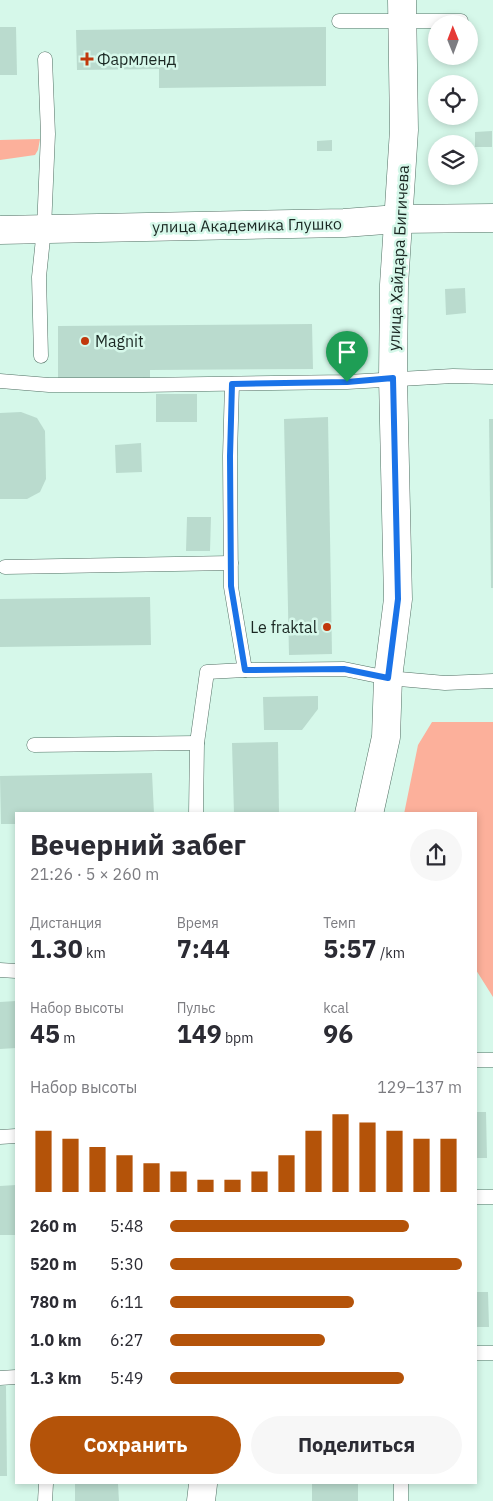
<!DOCTYPE html>
<html lang="ru">
<meta charset="utf-8">
<style>
:root{--surface:#fff;--page:#f7f7f7;--text:#2b2b33;--muted:#7c7c81;--accent:#b45309}
body{margin:0;font-family:"IBM Plex Sans",sans-serif;background:var(--page);color:var(--text);height:100vh;display:flex;flex-direction:column;font-size:19px;white-space:nowrap}
*{box-sizing:border-box;margin:0}
p{font-size:16px;color:var(--muted)}
.icon{flex:none;width:28px;height:28px;fill:none;stroke:currentColor;stroke-width:2;stroke-linecap:round;stroke-linejoin:round}
.map{position:relative;flex:1;overflow:hidden}
.side{position:absolute;left:15px;top:812px;width:462px;height:672px;display:flex;flex-direction:column;background:var(--surface);border-radius:0px;box-shadow:0 2px 8px #0003}
.side>*{flex:none}
.needle{width:32px;rotate:359deg}
.tools{position:absolute;left:428px;top:15px;display:grid;gap:10px}
.tools a{display:grid;place-items:center;width:50px;height:50px;border-radius:50%;background:var(--surface);box-shadow:0 2px 8px #0003;font-size:25px}
.pin{position:absolute;display:grid;place-items:center;width:42px;height:42px;color:#fff;margin:-51px -21px;border-radius:50% 50% 50% 0;rotate:-45deg;box-shadow:0 0 5px #0007}
.pin .icon{rotate:45deg}
.round{display:grid;place-items:center;flex:none;width:52px;height:52px;border-radius:26px;background:var(--page)}
.overview{display:flex;align-items:center;justify-content:space-between;height:85px;padding:0 15px}
h1{font-size:28px;font-weight:800;line-height:38px}
.figures{display:grid;grid-template-columns:repeat(3,1fr);gap:8px;height:85px;padding:5px 15px}
.figures div{display:grid;align-content:center}
.figures b{font-size:25px;font-weight:800}
.figures small{font-size:14px;font-weight:400}
.figures p{font-size:14px}
.chart{height:140px;padding:10px 15px}
.chart p{display:flex;justify-content:space-between}
.chart svg{width:100%;height:90px;margin-top:5px;stroke:var(--accent);stroke-width:6}
.action{display:flex;gap:10px;margin-top:auto;padding:10px 15px}
.action a{flex:1;height:58px;border-radius:30px;background:var(--accent);color:#fff;font-size:20px;font-weight:800;line-height:58px;text-align:center}
.action a+a{background:var(--page);color:var(--text)}
ul{padding:0 15px;list-style:none;font-size:16px}
li{display:grid;grid-template-columns:80px 60px 1fr;align-items:center;height:38px}
li i{height:12px;border-radius:6px;background:var(--accent)}
.map>svg:first-child{display:block}
</style>
<div class="map">
<svg width="493" height="1501" viewBox="0 0 493 1501">
<rect width="100%" height="100%" fill="#d6f8ea"/>
<g fill="#fcb09b">
<polygon points="40,139 38,150 35,155 0,160 0,140"/>
<polygon points="432,722 493,722 493,997 476,970 476,814 404,814 418,745"/>
</g>
<g fill="#badbce">
<polygon points="0,27 16,27 17,75 0,75"/>
<polygon points="326,27 326,86 159,88 159,69 77,70 76,30"/>
<polygon points="492,131 492,147 475,147 475,132"/>
<polygon points="332,140 332,151 317,151 317,141"/>
<polygon points="465,288 466,313 446,315 445,289"/>
<polygon points="312,324 313,369 150,370 150,379 58,379 58,326"/>
<rect x="156" y="394" width="41" height="28"/>
<polygon points="21,412 37,418 45,431 46,479 40,492 27,499 0,499 0,413"/>
<polygon points="328,417 332,654 289,655 284,419"/>
<polygon points="489,419 493,419 493,588 491,588"/>
<polygon points="141,443 142,472 116,473 115,445"/>
<polygon points="187,517 211,517 210,551 186,551"/>
<polygon points="150,597 151,645 0,647 0,599"/>
<polygon points="318,696 318,709 302,730 264,730 263,697"/>
<polygon points="278,742 279,814 234,814 232,743"/>
<polygon points="152,773 154,814 16,814 16,824 1,824 0,776"/>
<polygon points="16,1001 16,1048 0,1049 0,1002"/>
<polygon points="476,1112 486,1112 487,1158 476,1158"/>
<polygon points="16,1185 16,1235 0,1235 0,1186"/>
<polygon points="476,1292 488,1292 489,1327 476,1327"/>
<polygon points="0,1386 6,1386 7,1476 0,1476"/>
<polygon points="75,1484 118,1484 119,1501 75,1501"/>
<rect x="312" y="1484" width="46" height="17"/>
</g>
<g fill="none" stroke-linecap="round" stroke-linejoin="round">
<defs>
<g id="lane">
<polyline points="339,21 461,21"/>
<polyline points="41,356 39,277 44,229 48,134 45,59"/>
<polyline points="0,381 49,385 143,385 347,382 453,376 493,377"/>
<polyline points="232,384 230,456 231,587 245,670"/>
<polyline points="5,567 231,563"/>
<polyline points="34,745 197,743"/>
<polyline points="196,814 197,743 207,672 245,670 344,669 388,678 445,683 493,681"/>
<polyline points="0,970 16,971"/>
<polyline points="476,1060 493,1060"/>
<polyline points="0,1137 16,1136"/>
<polyline points="476,1197 493,1197"/>
<polyline points="476,1353 493,1353"/>
<polyline points="0,1378 16,1377"/>
<polyline points="45,1501 46,1484"/>
<polyline points="401,1501 401,1484"/>
</g>
<g id="street">
<polyline points="0,230 344,223 398,219 493,218"/>
<polyline points="369,814 386,737 388,678 398,599 393,378 394,285 404,130 402,0"/>
<polyline points="201,1501 203,1484"/>
</g>
</defs>
<use href="#lane" stroke="#527064" stroke-width="15"/>
<use href="#street" stroke="#527064" stroke-width="29"/>
<use href="#lane" stroke="#fff" stroke-width="14"/>
<use href="#street" stroke="#fff" stroke-width="28"/>
</g>
<g fill="none" stroke-linecap="round" stroke-linejoin="round">
<defs>
<polygon id="route" points="393,378 398,599 388,678 344,669 245,670 231,586 230,456 232,384 347,382"/>
</defs>
<use href="#route" stroke="#fff" stroke-width="10"/>
<use href="#route" stroke="#1a73e8" stroke-width="6"/>
</g>
<g fill="#c1380c" stroke="#d6f8ea" stroke-width="2">
<path d="M84.5 51.5h5v5h5v5h-5v5h-5v-5h-5v-5h5z"/>
<circle cx="85" cy="341" r="5"/>
<circle cx="327" cy="627" r="5"/>
</g>
<g text-anchor="middle" dominant-baseline="central" stroke-width="5" stroke-linejoin="round" paint-order="stroke">
<g font-size="16" fill="#1b2823" stroke="#d6f8ea" text-anchor="start">
<text x="97" y="59">Фармленд</text>
<text x="95" y="341">Magnit</text>
<text x="317" y="627" text-anchor="end">Le fraktal</text>
</g>
<g font-size="16" fill="#1b2823" stroke="#d6f8ea">
<text transform="translate(247 225) rotate(-1)">улица Академика Глушко</text>
<text transform="translate(398 258) rotate(-87)">улица Хайдара Бигичева</text>
</g>
</g>
</svg>
<div class="tools">
<a><svg class="needle" viewBox="-14 -14 28 28"><path d="M0-13l5 13h-10z" fill="#e53935"/><path d="M0 13l5-13h-10z" fill="#7c7c81"/></svg></a>
<a><svg class="icon" aria-label="locate" viewBox="0 0 24 24"><circle cx="12" cy="12" r="6"/><path d="M12 2v4M12 18v4M2 12h4M18 12h4"/></svg></a>
<a><svg class="icon" aria-label="layers" viewBox="0 0 24 24"><path d="M12 4l9 5-9 5-9-5zM3 14l9 5 9-5"/></svg></a>
</div>
<div class="pin" style="left:347px;top:382px;background:#1e9e55"><svg class="icon" aria-label="arrive" viewBox="0 0 24 24"><path d="M6 21V4h12l-3 4 3 4H6"/></svg></div>
<section class="side">
<div class="overview"><div><h1>Вечерний забег</h1><p>21:26 · 5 × 260 m</p></div><a class="round"><svg class="icon" aria-label="share" viewBox="0 0 24 24"><path d="M12 15V3M7 8l5-5 5 5M5 13v7h14v-7"/></svg></a></div>
<div class="figures">
<div><p>Дистанция</p><b>1.30<small> km</small></b></div>
<div><p>Время</p><b>7:44</b></div>
<div><p>Темп</p><b>5:57<small> /km</small></b></div>
</div>
<div class="figures">
<div><p>Набор высоты</p><b>45<small> m</small></b></div>
<div><p>Пульс</p><b>149<small> bpm</small></b></div>
<div><p>kcal</p><b>96</b></div>
</div>
<div class="chart"><p><span>Набор высоты</span>129–137 m</p>
<svg viewBox="0 0 160 44" preserveAspectRatio="none"><path d="M5 44V14M15 44V18M25 44V22M35 44V26M45 44V30M55 44V34M65 44V38M75 44V38M85 44V34M95 44V26M105 44V14M115 44V6M125 44V10M135 44V14M145 44V18M155 44V18"/></svg>
</div>
<ul>
<li><b>260 m</b>5:48<i style="width:82%"></i></li>
<li><b>520 m</b>5:30<i style="width:100%"></i></li>
<li><b>780 m</b>6:11<i style="width:63%"></i></li>
<li><b>1.0 km</b>6:27<i style="width:53%"></i></li>
<li><b>1.3 km</b>5:49<i style="width:80%"></i></li>
</ul>
<div class="action"><a>Сохранить</a><a>Поделиться</a></div>
</section>
</div>
